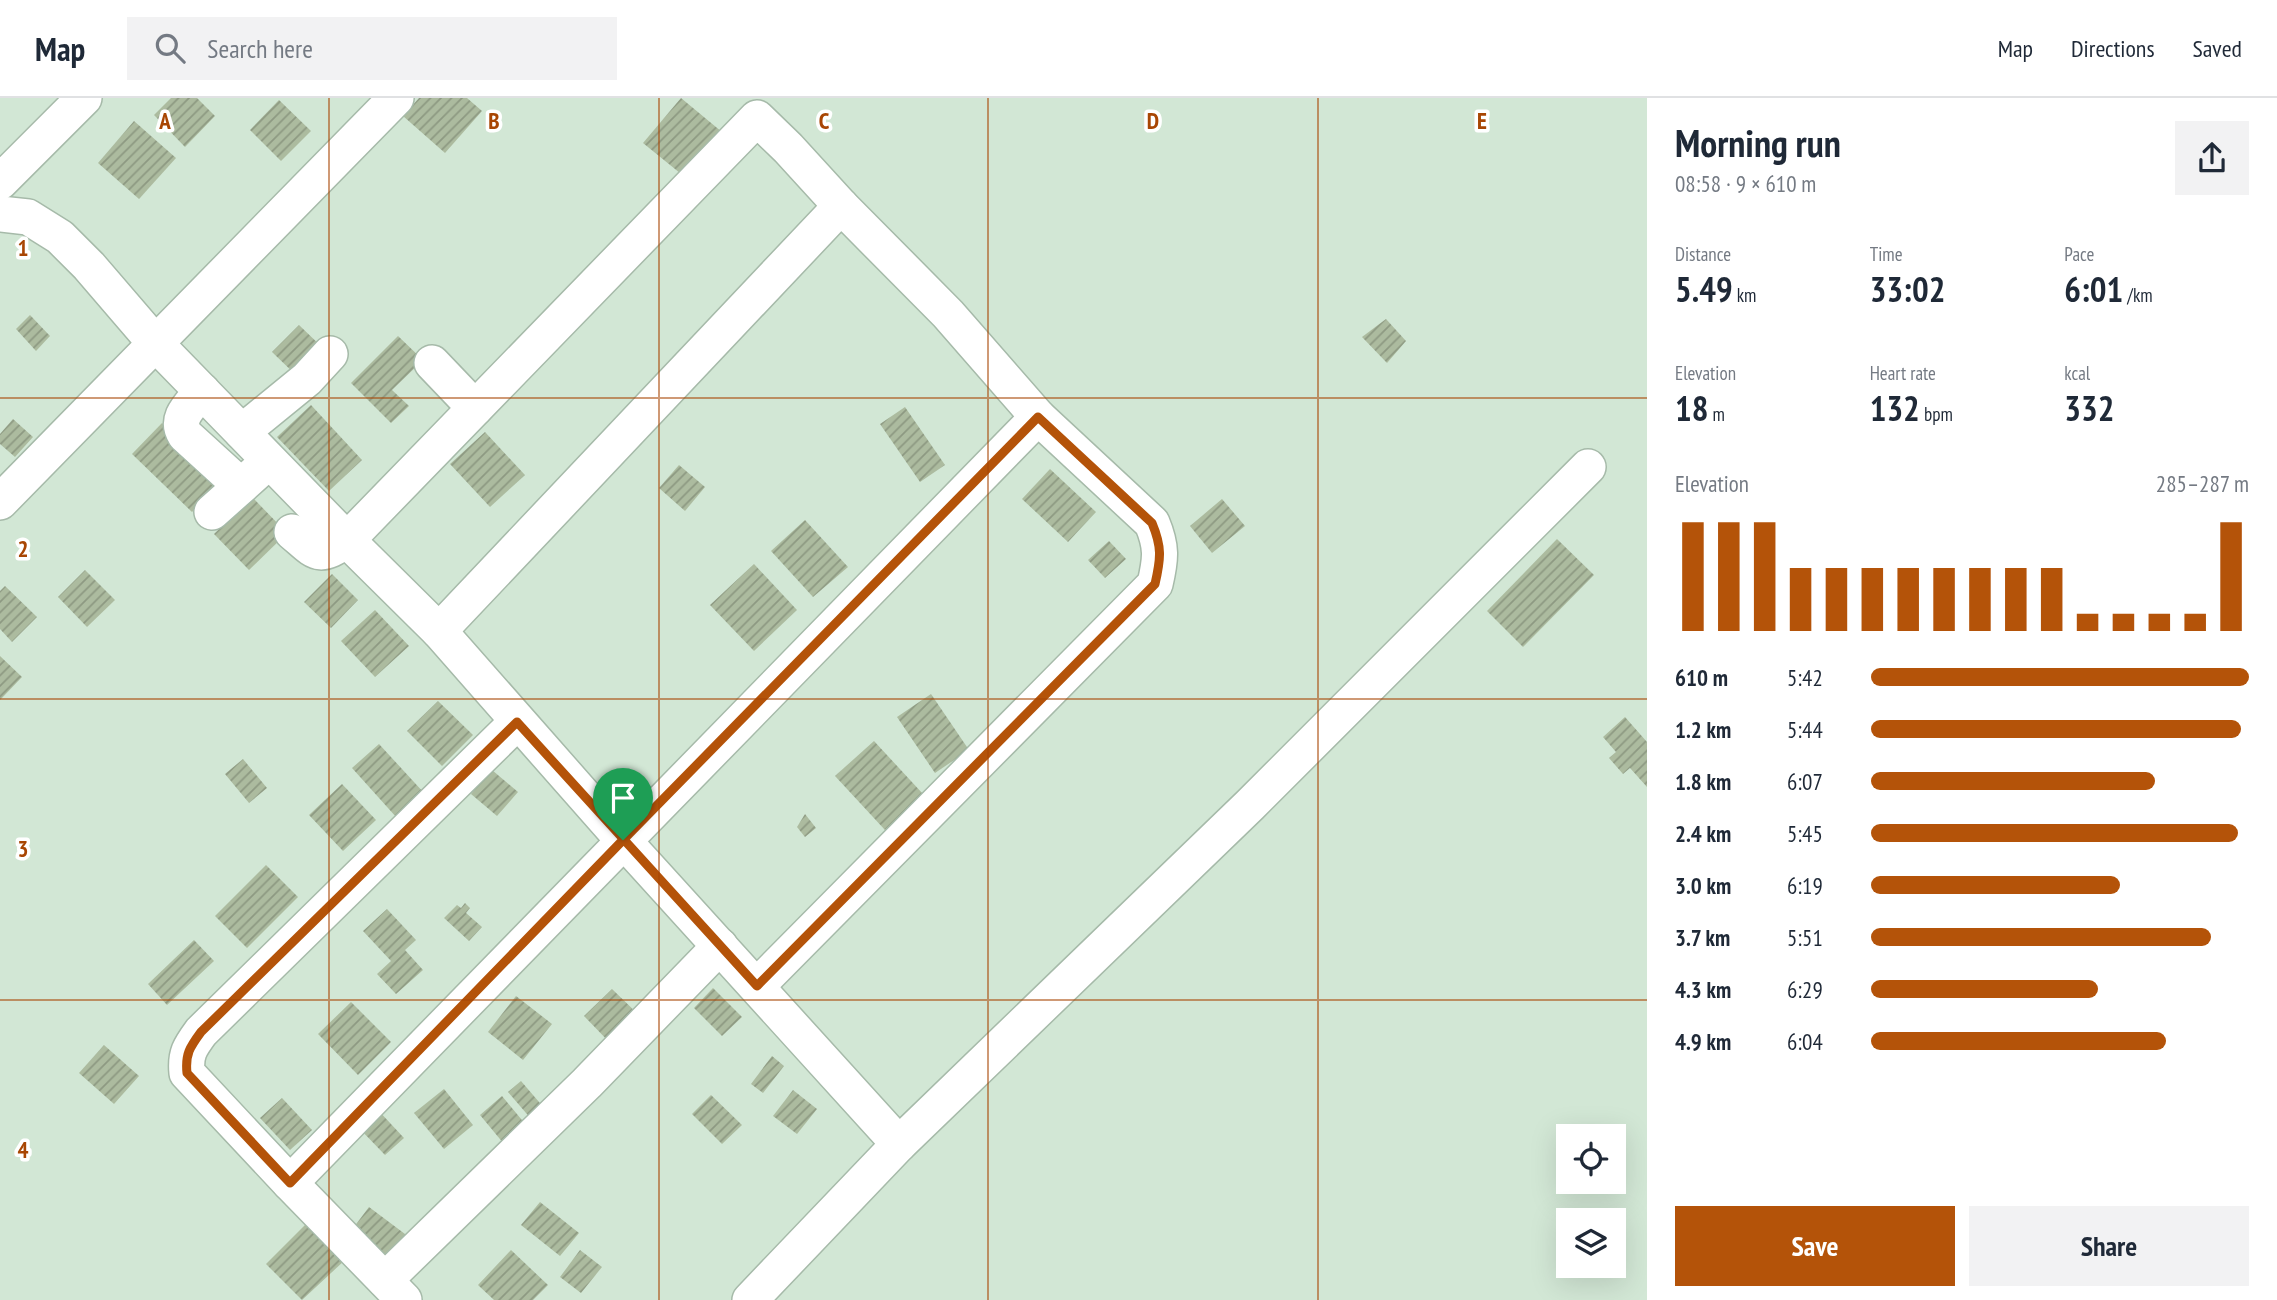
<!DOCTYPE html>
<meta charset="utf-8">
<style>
:root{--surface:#fff;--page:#f2f2f3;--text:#1f2937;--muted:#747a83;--line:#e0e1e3;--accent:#b45309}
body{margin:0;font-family:"PT Sans Narrow",sans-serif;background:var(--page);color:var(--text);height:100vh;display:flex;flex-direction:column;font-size:26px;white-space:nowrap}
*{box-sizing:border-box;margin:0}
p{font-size:23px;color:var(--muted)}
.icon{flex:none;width:38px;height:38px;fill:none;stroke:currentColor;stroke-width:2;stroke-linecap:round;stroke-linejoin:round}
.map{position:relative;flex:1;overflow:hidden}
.side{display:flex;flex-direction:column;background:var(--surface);width:630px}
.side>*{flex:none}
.tools{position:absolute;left:1556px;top:1026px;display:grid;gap:14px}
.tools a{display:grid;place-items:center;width:70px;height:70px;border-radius:0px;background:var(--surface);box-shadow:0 7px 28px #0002;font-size:35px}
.pin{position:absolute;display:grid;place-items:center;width:60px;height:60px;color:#fff;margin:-72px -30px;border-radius:50% 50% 50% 0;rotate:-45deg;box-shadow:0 0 7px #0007}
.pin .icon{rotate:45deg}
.round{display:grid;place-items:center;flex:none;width:74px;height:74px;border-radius:0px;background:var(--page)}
.head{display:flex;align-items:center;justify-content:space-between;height:119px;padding:0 28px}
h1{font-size:38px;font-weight:600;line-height:52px}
.figures{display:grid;grid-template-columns:repeat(3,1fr);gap:10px;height:119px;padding:7px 28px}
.figures div{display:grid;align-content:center}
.figures b{font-size:35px;font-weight:600}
.figures small{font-size:19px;font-weight:400}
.figures p{font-size:19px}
.chart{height:196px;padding:14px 28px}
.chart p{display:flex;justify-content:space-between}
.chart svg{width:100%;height:126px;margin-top:7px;stroke:var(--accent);stroke-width:6}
.primary-button{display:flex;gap:14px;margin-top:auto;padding:14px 28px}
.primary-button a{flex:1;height:80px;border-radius:0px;background:var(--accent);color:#fff;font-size:28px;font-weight:600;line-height:80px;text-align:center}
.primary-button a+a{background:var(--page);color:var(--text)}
ul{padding:0 28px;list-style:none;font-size:23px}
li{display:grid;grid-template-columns:112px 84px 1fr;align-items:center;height:52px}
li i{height:18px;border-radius:9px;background:var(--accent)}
header{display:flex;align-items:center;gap:42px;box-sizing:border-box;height:98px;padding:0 35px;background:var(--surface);border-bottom:2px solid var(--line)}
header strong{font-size:33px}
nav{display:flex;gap:38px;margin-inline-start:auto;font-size:24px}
.search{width:490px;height:63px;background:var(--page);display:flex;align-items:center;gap:18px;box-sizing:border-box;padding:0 24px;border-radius:0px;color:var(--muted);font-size:26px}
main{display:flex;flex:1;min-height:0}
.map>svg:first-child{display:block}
</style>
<header>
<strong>Map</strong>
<div class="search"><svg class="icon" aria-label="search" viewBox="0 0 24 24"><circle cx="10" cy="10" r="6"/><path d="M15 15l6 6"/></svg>Search here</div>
<nav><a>Map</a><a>Directions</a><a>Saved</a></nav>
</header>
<main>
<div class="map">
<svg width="1647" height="1202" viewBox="0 0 1647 1202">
<defs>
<pattern id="building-hatch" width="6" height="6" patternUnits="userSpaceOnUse" patternTransform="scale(1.75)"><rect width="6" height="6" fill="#acbb9f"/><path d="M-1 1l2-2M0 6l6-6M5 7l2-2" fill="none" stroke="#8d9982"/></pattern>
</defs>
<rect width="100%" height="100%" fill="#d2e7d5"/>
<g fill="url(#building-hatch)">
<polygon points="171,0 197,0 215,18 185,49 154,17"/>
<polygon points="419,0 467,0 482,13 445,55 403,18"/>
<polygon points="681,0 728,39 691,84 643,45"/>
<polygon points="279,2 311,33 281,63 250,32"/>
<polygon points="134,23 176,60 139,101 98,65"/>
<polygon points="30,217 50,238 36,253 16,231"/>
<polygon points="1386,221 1406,243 1387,265 1362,239"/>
<polygon points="299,227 326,253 299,280 272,254"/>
<polygon points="398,238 423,262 392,292 409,308 391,325 351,285"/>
<polygon points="311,307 362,362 329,393 277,339"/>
<polygon points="905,309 945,367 920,384 880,326"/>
<polygon points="13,321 33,339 15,359 0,346 0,336"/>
<polygon points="162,325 222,384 192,414 132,356"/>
<polygon points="485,334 525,377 490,409 450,366"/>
<polygon points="679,367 705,389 685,413 659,390"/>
<polygon points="1050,371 1096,414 1068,444 1022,401"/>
<polygon points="252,399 287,435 249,472 214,436"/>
<polygon points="1222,401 1245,428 1212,455 1190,428"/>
<polygon points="805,422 848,469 813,499 771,453"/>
<polygon points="1557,441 1594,477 1523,549 1487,513"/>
<polygon points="1109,443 1126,461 1105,480 1088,462"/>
<polygon points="754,466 797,512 754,553 710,507"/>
<polygon points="85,472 115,502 87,529 58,499"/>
<polygon points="332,476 358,502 331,530 304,504"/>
<polygon points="5,488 37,519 12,544 0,531 0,493"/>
<polygon points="375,512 409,548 375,579 341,543"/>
<polygon points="0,558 22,579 0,602"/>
<polygon points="931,596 969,652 935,675 897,619"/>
<polygon points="438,603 473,637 442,668 407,633"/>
<polygon points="1625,619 1647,644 1647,689 1630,670 1623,676 1609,660 1616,654 1603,639"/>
<polygon points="874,643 923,696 885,732 835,678"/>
<polygon points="379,646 425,696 397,720 352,670"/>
<polygon points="243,661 267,690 249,705 225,676"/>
<polygon points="492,672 518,694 497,718 471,696"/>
<polygon points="342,686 376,722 343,753 309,717"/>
<polygon points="805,716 816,730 805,739 797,729"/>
<polygon points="266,767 298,799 247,850 215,818"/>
<polygon points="465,805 470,810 466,815 482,829 469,843 444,820 457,807 461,810"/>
<polygon points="387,811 416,842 405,852 423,872 396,896 377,876 391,863 363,833"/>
<polygon points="194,842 214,863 167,907 148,886"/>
<polygon points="713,890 742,919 722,938 694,910"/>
<polygon points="612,891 642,920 613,948 584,918"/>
<polygon points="516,898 552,926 523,962 488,934"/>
<polygon points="351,904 391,944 358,977 318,936"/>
<polygon points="104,947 139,978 114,1006 79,975"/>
<polygon points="772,958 784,968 763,995 751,986"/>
<polygon points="521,983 545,1011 532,1022 508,994"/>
<polygon points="444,991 473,1027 444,1051 414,1015"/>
<polygon points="793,992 817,1011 797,1036 773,1018"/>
<polygon points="711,997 742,1027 722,1046 692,1016"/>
<polygon points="502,998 531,1033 509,1052 480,1017"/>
<polygon points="282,1000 312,1032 290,1052 260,1020"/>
<polygon points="377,1011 404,1040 385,1057 358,1029"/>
<polygon points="540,1104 579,1135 560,1158 521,1127"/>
<polygon points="369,1109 413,1142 401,1157 392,1150 385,1159 351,1133"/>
<polygon points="307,1125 345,1162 302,1202 266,1166"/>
<polygon points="511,1152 548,1187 533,1202 494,1202 478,1187"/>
<polygon points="580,1152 602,1169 581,1195 560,1179"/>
</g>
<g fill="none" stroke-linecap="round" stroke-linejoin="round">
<defs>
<g id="minor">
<polyline points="0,84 84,0"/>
<polyline points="0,116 28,119 60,139 89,168 156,246 347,442 439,533 623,742 899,1046"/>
<polyline points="432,265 475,310"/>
<path d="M202 293C191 307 174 320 185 337L241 388"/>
<polyline points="242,334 307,281 330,256"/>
<polyline points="0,404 396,0"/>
<polyline points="212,414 259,372"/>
<path d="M292 434C317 455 317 462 347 442L757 20 788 50 841 108"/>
<path d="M439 533 841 108 948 216 1038 319 1152 425C1162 449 1161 460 1155 486L757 888"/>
<path d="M517 624 201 934C190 949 185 956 187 975L290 1085 1038 319"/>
<polyline points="290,1085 404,1202"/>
<polyline points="385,1182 587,985 720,848"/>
<polyline points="750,1202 899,1046 1250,707 1588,369"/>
</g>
</defs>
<use href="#minor" stroke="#a6baa9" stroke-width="38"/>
<use href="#minor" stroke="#fff" stroke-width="35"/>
</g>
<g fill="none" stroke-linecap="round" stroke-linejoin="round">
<defs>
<path id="route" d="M623 742 290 1085 187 975C185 956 190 949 201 934L517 624 757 888 1155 486C1161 460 1162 449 1152 425L1038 319 623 742"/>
</defs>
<use href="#route" stroke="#fff" stroke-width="14"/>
<use href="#route" stroke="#b45309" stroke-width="9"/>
</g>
<path fill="none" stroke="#a84603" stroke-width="2" stroke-opacity="0.55" d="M329 0V1202M659 0V1202M988 0V1202M1318 0V1202M0 300H1647M0 601H1647M0 902H1647"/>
<g font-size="23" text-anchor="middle" font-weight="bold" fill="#a84603" stroke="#fff" stroke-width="7" stroke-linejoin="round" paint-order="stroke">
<text x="165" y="31">A</text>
<text x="494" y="31">B</text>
<text x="824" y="31">C</text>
<text x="1153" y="31">D</text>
<text x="1482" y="31">E</text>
<text x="23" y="158">1</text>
<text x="23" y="459">2</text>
<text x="23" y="759">3</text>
<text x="23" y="1060">4</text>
</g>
</svg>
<div class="tools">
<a><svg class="icon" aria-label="locate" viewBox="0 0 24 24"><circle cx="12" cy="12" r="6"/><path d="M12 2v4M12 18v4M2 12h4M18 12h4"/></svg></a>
<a><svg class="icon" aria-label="layers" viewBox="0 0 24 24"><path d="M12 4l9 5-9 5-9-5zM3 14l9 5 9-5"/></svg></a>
</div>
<div class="pin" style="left:623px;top:742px;background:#1e9e55"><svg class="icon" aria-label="arrive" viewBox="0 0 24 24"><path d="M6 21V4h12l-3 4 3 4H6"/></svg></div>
</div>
<section class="side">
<div class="head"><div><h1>Morning run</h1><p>08:58 · 9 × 610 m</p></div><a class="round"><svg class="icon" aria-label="share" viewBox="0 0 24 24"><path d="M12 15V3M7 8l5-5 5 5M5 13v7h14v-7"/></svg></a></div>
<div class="figures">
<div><p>Distance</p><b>5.49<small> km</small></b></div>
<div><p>Time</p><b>33:02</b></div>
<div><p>Pace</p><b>6:01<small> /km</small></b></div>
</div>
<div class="figures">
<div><p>Elevation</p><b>18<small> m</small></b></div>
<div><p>Heart rate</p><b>132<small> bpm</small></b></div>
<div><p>kcal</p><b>332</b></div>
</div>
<div class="chart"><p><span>Elevation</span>285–287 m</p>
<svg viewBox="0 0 160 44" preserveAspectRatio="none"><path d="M5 44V6M15 44V6M25 44V6M35 44V22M45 44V22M55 44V22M65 44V22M75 44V22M85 44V22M95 44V22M105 44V22M115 44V38M125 44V38M135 44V38M145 44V38M155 44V6"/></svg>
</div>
<ul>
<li><b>610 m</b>5:42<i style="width:100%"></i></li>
<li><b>1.2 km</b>5:44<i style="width:98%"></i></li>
<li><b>1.8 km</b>6:07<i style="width:75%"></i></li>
<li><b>2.4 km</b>5:45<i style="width:97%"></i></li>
<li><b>3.0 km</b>6:19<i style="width:66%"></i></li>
<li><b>3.7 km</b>5:51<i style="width:90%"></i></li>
<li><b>4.3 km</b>6:29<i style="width:60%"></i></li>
<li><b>4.9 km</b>6:04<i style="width:78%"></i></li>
</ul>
<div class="primary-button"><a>Save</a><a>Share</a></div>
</section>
</main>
